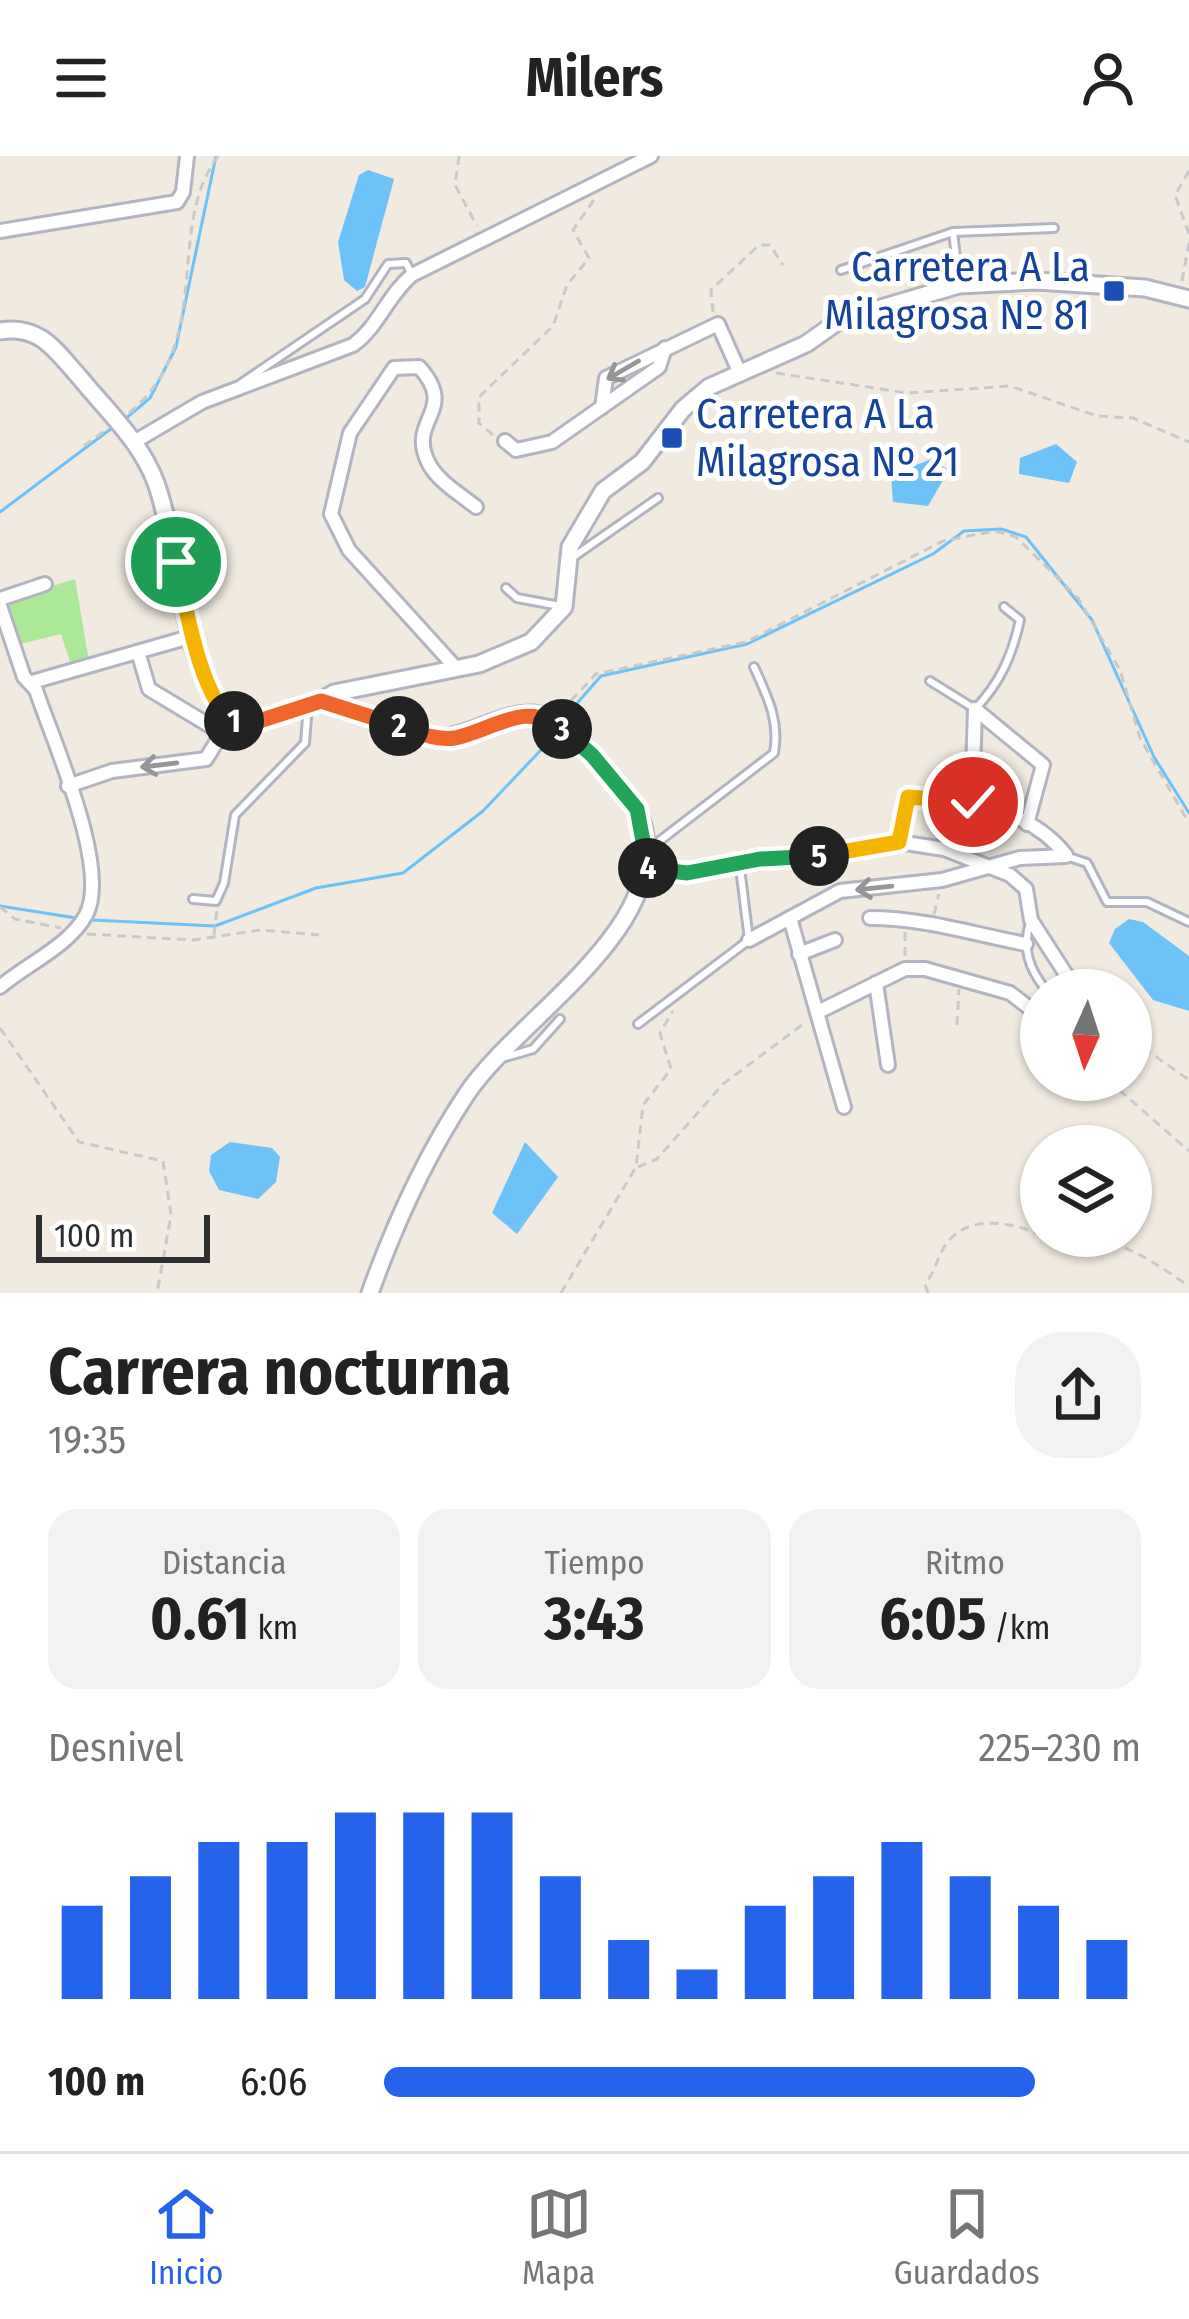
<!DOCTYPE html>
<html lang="es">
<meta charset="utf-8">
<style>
:root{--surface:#fff;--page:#f2f2f2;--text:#222;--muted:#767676;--line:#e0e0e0;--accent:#2563eb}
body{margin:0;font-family:"Fira Sans Condensed",sans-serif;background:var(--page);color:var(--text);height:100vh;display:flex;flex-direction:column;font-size:45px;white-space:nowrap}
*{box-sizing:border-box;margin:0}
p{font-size:39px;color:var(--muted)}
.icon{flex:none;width:66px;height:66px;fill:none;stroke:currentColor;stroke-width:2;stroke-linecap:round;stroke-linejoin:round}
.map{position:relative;height:1137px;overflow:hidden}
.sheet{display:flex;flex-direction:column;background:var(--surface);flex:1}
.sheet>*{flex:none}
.needle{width:78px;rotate:183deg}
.fabs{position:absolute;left:1020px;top:813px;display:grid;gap:24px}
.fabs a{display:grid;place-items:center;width:132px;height:132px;border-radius:50%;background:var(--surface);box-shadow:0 3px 9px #0004;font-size:60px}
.scale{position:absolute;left:36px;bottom:30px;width:174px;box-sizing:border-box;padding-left:12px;border:6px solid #2e2e2e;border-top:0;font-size:33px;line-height:42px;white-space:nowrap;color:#2e2e2e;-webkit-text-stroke:9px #fff;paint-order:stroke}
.pin{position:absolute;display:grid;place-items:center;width:102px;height:102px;color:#fff;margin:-51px;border:6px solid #fff;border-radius:50%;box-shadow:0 3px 12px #0007}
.km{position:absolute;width:60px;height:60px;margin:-30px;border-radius:50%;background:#222;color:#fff;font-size:33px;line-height:60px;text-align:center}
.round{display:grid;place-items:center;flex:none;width:126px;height:126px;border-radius:48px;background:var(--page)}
.head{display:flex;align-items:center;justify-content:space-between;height:204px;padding:0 48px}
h1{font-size:66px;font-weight:700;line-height:90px}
.figures{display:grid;grid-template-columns:repeat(3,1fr);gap:18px;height:204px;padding:12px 48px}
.figures div{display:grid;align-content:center;border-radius:30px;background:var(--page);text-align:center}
.figures b{font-size:60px;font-weight:700}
.figures small{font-size:33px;font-weight:400}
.figures p{font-size:33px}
.chart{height:336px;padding:24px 48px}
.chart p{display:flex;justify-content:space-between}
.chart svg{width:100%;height:216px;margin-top:12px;stroke:var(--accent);stroke-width:6}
ul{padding:0 48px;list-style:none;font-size:39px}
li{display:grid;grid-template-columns:192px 144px 1fr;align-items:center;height:90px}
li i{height:30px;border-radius:15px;background:var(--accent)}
header{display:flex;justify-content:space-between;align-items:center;height:156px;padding:0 48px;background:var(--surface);font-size:54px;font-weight:700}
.menu{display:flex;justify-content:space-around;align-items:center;height:168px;border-top:3px solid var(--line);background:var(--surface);font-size:33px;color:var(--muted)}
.menu a{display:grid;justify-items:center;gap:6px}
.menu .selected{color:var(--accent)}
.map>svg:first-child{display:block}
</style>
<header><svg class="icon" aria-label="menu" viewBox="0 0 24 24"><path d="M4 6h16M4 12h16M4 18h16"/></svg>Milers<svg class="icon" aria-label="person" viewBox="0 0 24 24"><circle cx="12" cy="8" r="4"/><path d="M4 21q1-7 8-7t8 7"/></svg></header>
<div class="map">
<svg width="1189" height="1137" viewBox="0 0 1189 1137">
<rect width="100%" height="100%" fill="#f0eae0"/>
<polygon fill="#abe999" points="75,423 89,505 71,509 61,478 16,489 4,445"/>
<g fill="#6dc2f7">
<polygon points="368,14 394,23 365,131 357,135 344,124 338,86 359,19"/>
<polygon points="1056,288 1077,306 1069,327 1019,318 1020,302"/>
<polygon points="943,299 942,310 949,314 928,350 893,346 891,318"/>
<polygon points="1129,763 1143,766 1189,800 1189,855 1153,844 1109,787 1115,773"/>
<polygon points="230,986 272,992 280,1001 276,1026 258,1043 219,1034 209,1015 211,999"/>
<polygon points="525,986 558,1021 517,1078 492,1057"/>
</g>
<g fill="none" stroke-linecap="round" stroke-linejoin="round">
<g stroke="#6dc2f7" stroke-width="3">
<polyline points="125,263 150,242 176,191 216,0"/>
<polyline points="0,356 112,272"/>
<polyline points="564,562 601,520 747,488 933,398 964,375 1001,373 1026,381 1092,464 1154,601 1189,657"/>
<polyline points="0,750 76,762"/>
<polyline points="92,764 215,770 316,732 403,717 483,655 558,576"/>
</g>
<defs>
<g id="service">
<polyline points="953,76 1054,72"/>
<polyline points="841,114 953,76 959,126"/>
<polyline points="240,228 365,143 388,108 406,107 412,119"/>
<polyline points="569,404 658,342"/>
<polyline points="506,432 517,442 560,450"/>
<path d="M930 525 975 553C1000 527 1012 500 1020 464L1004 451"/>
<path d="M649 693 774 597C780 564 767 540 754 511"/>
<polyline points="1066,700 1087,707 1107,746 1147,746 1189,766"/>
<polyline points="193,743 216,745 224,727 235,659 305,587 308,549"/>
<path d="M1030 766C1022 793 1029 813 1046 834"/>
<polyline points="638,868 749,784 740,712"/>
<polyline points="502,902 533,893 560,863"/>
</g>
<g id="minor">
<polyline points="0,75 177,46 183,36 187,0"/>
<polyline points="602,251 606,222 718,168 739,215"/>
<polyline points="505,285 516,294 552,286 659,211 665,192"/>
<path d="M134 286 202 246 353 189C379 170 387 140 412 119L651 0"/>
<polyline points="0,443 45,428"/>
<path d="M0 450 24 521 36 534C52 583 111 712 86 759 69 790 27 808 0 831"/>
<polyline points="138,496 149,533 222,577"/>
<path d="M456 512 349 394 331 358 350 277 394 212 419 211C459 255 407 263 428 306 437 325 460 338 476 351"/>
<polyline points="32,526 193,480"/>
<polyline points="975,553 1043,609 1027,668"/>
<polyline points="68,630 112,615 206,603 230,564"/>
<polyline points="972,646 975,553"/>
<path d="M899 686 909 641C966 646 1026 649 1066 699"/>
<polyline points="645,711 687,717 899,686 944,693 1010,719 1026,733 1031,764 1076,834"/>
<polyline points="790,762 844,951"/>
<path d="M870 762C924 762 973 778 1026 788"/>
<polyline points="749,784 840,735 942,724 1020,702 1066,700"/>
<polyline points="799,798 835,784"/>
<polyline points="876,827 888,909"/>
<polyline points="818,856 905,813 925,813 1010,837 1041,861"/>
</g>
<g id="tertiary">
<path d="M0 175C40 168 56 195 81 223 108 256 141 286 156 327 180 394 181 512 230 564L256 566 321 545 436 582C469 582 501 556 533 558 563 560 592 599 610 620 623 637 640 653 644 674 666 777 516 863 466 939 425 1001 395 1067 370 1137"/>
<polyline points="321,545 334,537 479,508 531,486 564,451 570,391 603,335 642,306 683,253 709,231 806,188 840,164 959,129 1037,125 1145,132 1189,143"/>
</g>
</defs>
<use href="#service" stroke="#b3b4c2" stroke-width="12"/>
<use href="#minor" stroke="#b3b4c2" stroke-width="18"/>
<use href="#tertiary" stroke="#b3b4c2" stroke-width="21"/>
<g stroke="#c9c9c9" stroke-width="3" stroke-dasharray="9 6" stroke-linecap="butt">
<polyline points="459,0 455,29 477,70"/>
<polyline points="1189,15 1175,39 1189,78"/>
<polyline points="1182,125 1189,87"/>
<polyline points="713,156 711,134 759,89 770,89 783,109"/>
<polyline points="776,217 907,237 1010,230 1097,260 1133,262 1189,286"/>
<path d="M129 257C216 186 164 73 218 0"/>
<polyline points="493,279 479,267 479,241 553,170 567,129 589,102 573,74 596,41"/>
<polyline points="84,290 107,273"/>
<polyline points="579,565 564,552 596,518 746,486 943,385 995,375 1016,381 1078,442 1120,514 1140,582 1189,667"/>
<polyline points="0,751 15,763 61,772"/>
<polyline points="934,758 939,738"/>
<polyline points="905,776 905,803"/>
<polyline points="87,778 193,784 261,774 319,779"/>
<polyline points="214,779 217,753"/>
<polyline points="957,869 959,833"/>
<polyline points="0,872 79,986 163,1005 171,1059 157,1137"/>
<polyline points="1131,883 1189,924"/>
<polyline points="1108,924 1189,995"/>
<polyline points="638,1011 657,1003 723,928 806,866"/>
<path d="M1051 1080C1121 1084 1131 1091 1189 1130"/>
<polyline points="561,1137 636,1011 643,949 671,913 660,877 673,855"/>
<path d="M928 1137 925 1128C934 1117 936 1106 943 1093 963 1057 1010 1065 1041 1079"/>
</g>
<use href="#service" stroke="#fff" stroke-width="6"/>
<use href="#minor" stroke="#fff" stroke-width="12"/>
<use href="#tertiary" stroke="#fff" stroke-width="15"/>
</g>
<defs><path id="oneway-shaft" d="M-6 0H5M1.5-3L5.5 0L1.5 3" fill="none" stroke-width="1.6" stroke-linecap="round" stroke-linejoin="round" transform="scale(3)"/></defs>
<g stroke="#969696">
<use href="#oneway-shaft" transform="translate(623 214) rotate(150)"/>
<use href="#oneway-shaft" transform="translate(159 609) rotate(173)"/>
<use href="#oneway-shaft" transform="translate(874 732) rotate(174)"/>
</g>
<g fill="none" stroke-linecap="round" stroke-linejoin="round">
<defs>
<path id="split-1" d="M176 406C185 445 200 544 234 565"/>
<polyline id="split-2" points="234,565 256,566 321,545 399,570"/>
<path id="split-3" d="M399 570C417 576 436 585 455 582 493 574 527 543 562 573"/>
<polyline id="split-4" points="562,573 592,599 637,653 648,712"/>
<polyline id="split-5" points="648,712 687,717 760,703 819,700"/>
<polyline id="split-6" points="819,700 899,686 908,641 973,646"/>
</defs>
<use href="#split-1" stroke="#fff" stroke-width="24"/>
<use href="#split-2" stroke="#fff" stroke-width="24"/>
<use href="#split-3" stroke="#fff" stroke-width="24"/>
<use href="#split-4" stroke="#fff" stroke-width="24"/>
<use href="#split-5" stroke="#fff" stroke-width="24"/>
<use href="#split-6" stroke="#fff" stroke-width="24"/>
<use href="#split-1" stroke="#f5b400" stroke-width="15"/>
<use href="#split-2" stroke="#f0652b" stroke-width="15"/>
<use href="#split-3" stroke="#f0652b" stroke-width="15"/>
<use href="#split-4" stroke="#22a559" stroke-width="15"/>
<use href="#split-5" stroke="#22a559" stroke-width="15"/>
<use href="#split-6" stroke="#f5b400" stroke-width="15"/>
</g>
<g fill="#1a4fb4" stroke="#fff" stroke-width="4.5">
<rect x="1102" y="123" width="24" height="24" rx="6"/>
<rect x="660" y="270" width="24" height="24" rx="6"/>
</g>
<g text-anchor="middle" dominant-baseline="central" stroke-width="10" stroke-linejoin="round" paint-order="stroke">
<g font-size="42" fill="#164399" stroke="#fff" text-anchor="end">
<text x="1090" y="111">Carretera A La<tspan x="1090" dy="48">Milagrosa Nº 81</tspan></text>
<text x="696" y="258" text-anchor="start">Carretera A La<tspan x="696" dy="48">Milagrosa Nº 21</tspan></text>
</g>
</g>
</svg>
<div class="fabs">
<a><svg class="needle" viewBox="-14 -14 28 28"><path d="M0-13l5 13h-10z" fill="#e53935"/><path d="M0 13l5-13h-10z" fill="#767676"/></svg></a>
<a><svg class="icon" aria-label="layers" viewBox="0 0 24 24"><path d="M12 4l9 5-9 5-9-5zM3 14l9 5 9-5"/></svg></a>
</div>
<div class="scale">100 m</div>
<div class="pin" style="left:176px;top:406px;background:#1e9e55"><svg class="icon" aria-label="arrive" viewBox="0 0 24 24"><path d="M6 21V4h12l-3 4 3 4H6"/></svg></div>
<div class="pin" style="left:973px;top:646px;background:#d93025"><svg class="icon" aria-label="check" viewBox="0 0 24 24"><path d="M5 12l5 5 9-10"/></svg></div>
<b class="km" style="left:234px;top:565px">1</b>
<b class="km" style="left:399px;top:570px">2</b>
<b class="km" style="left:562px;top:573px">3</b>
<b class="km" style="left:648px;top:712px">4</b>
<b class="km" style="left:819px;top:700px">5</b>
</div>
<section class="sheet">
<div class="head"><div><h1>Carrera nocturna</h1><p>19:35</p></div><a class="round"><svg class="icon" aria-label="share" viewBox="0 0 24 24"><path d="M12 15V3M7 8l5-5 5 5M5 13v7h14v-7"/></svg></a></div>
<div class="figures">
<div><p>Distancia</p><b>0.61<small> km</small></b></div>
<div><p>Tiempo</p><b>3:43</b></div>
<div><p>Ritmo</p><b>6:05<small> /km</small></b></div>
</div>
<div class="chart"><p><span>Desnivel</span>225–230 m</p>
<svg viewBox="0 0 160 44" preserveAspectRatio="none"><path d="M5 44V25M15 44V19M25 44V12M35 44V12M45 44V6M55 44V6M65 44V6M75 44V19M85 44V32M95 44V38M105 44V25M115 44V19M125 44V12M135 44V19M145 44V25M155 44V32"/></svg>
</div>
<ul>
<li><b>100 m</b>6:06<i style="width:86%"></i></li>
</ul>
</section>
<nav class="menu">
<a class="selected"><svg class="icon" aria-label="home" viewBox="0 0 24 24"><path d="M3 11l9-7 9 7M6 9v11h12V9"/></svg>Inicio</a>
<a><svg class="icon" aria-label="map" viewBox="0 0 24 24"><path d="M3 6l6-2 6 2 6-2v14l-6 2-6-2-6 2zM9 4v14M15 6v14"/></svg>Mapa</a>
<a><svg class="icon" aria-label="saved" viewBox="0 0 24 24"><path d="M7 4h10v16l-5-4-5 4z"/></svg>Guardados</a>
</nav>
